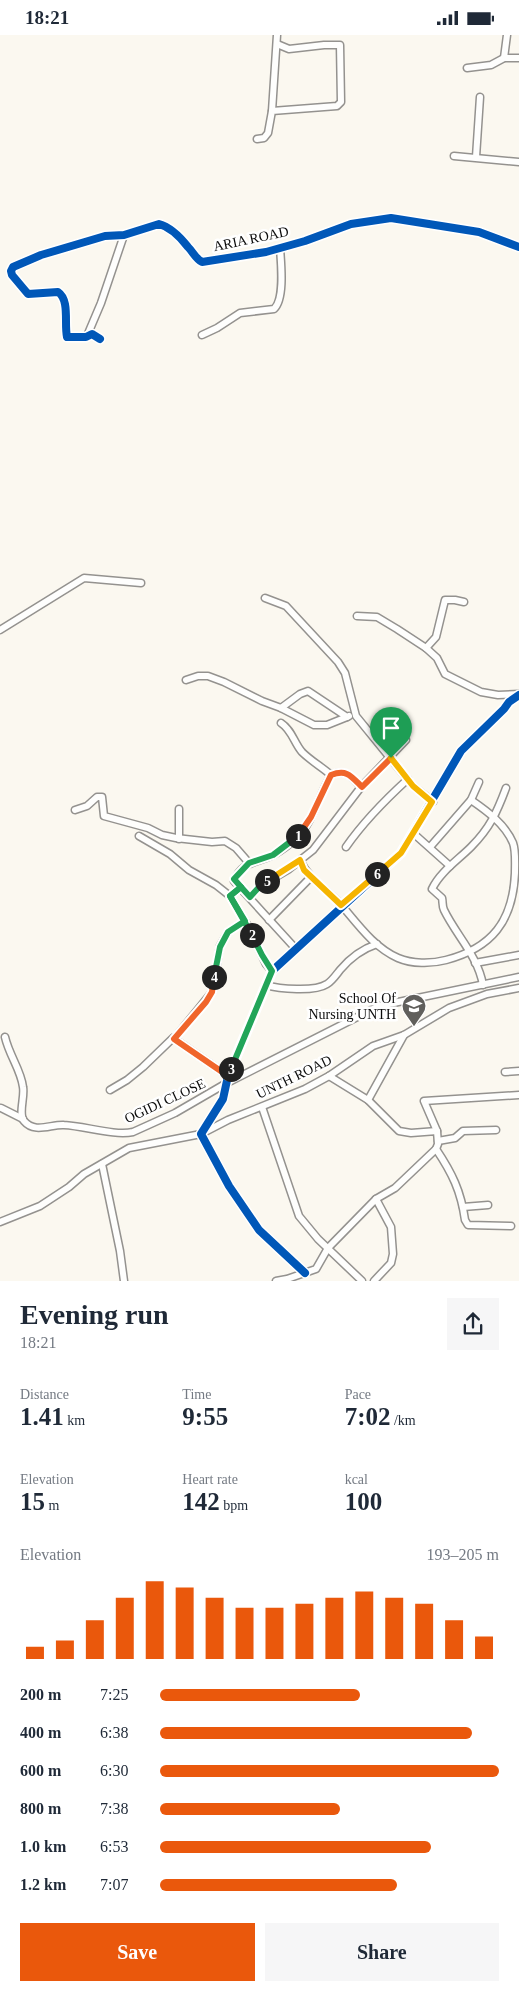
<!DOCTYPE html>
<meta charset="utf-8">
<style>
:root{--surface:#fff;--page:#f6f6f7;--text:#1f2937;--muted:#747a83;--accent:#ea580c}
body{margin:0;font-family:Georgia,serif;background:var(--page);color:var(--text);height:100vh;display:flex;flex-direction:column;font-size:19px;white-space:nowrap}
*{box-sizing:border-box;margin:0}
p{font-size:16px;color:var(--muted)}
.icon{flex:none;width:28px;height:28px;fill:none;stroke:currentColor;stroke-width:2;stroke-linecap:round;stroke-linejoin:round}
.map{position:relative;height:1246px;overflow:hidden}
.panel{display:flex;flex-direction:column;background:var(--surface);flex:1}
.panel>*{flex:none}
.pin{position:absolute;display:grid;place-items:center;width:42px;height:42px;color:#fff;margin:-51px -21px;border-radius:50% 50% 50% 0;rotate:-45deg;box-shadow:0 0 5px #0007}
.pin .icon{rotate:45deg}
.km{position:absolute;width:25px;height:25px;margin:-12px;border-radius:50%;background:#222;color:#fff;font-size:14px;line-height:25px;text-align:center}
.round{display:grid;place-items:center;flex:none;width:52px;height:52px;border-radius:0px;background:var(--page)}
.overview{display:flex;align-items:center;justify-content:space-between;height:85px;padding:0 20px}
h1{font-size:28px;font-weight:600;line-height:38px}
.stats{display:grid;grid-template-columns:repeat(3,1fr);gap:8px;height:85px;padding:5px 20px}
.stats div{display:grid;align-content:center}
.stats b{font-size:25px;font-weight:600}
.stats small{font-size:14px;font-weight:400}
.stats p{font-size:14px}
.chart{height:140px;padding:10px 20px}
.chart p{display:flex;justify-content:space-between}
.chart svg{width:100%;height:90px;margin-top:5px;stroke:var(--accent);stroke-width:6}
.primary-button{display:flex;gap:10px;margin-top:auto;padding:10px 20px}
.primary-button a{flex:1;height:58px;border-radius:0px;background:var(--accent);color:#fff;font-size:20px;font-weight:600;line-height:58px;text-align:center}
.primary-button a+a{background:var(--page);color:var(--text)}
ul{padding:0 20px;list-style:none;font-size:16px}
li{display:grid;grid-template-columns:80px 60px 1fr;align-items:center;height:38px}
li i{height:12px;border-radius:6px;background:var(--accent)}
.status{display:flex;justify-content:space-between;align-items:center;height:35px;padding:0 25px;background:var(--surface);direction:ltr}
.status svg{height:14px;fill:currentColor}
.map>svg:first-child{display:block}
</style>
<div class="status"><b>18:21</b><svg viewBox="0 0 49 12"><path d="M0 12V9h3v3zM5 12V6h3v6zM10 12V3h3v9zM15 12V0h3v12zM26 1h20v11H26zM47 4h2v5h-2z"/></svg></div>
<div class="map">
<svg width="519" height="1246" viewBox="0 0 519 1246">
<rect width="100%" height="100%" fill="#fbf8f0"/>
<g fill="none" stroke-linecap="round" stroke-linejoin="round">
<defs>
<g id="street">
<polyline points="504,23 507,0"/>
<polyline points="467,33 491,30 504,23 519,23"/>
<polyline points="272,76 277,0"/>
<polyline points="257,104 264,103 268,98 272,76 337,71 341,67 340,10 324,10 289,14 277,9"/>
<polyline points="454,121 519,127"/>
<polyline points="476,122 480,62"/>
<path d="M202 300 217 293 240 278 274 274C285 264 281 228 280 213"/>
<polyline points="87,301 101,268 124,200"/>
<path d="M100 304 92 299 86 302H67C64 289 70 265 58 257L28 259 12 240 11 236 13 232 41 220 105 201 124 200 159 189C170 192 181 203 188 212 193 217 196 224 202 227L266 217 305 206 351 189 391 183 479 197 519 212"/>
<polyline points="265,563 286,571 338,627 345,638 356,681 413,751 433,767"/>
<polyline points="357,581 377,582 397,594 426,613 437,623 445,639 481,657 498,660 519,659"/>
<polyline points="0,595 84,543 141,548"/>
<polyline points="426,613 436,602 445,565 455,565 464,567"/>
<polyline points="186,645 198,641 208,641 224,647 262,666 281,673 314,690 327,690 347,682"/>
<polyline points="281,673 300,659 308,656 347,682 349,681"/>
<path d="M281 688C292 695 294 708 302 717 311 726 322 732 331 740 347 734 351 741 361 752"/>
<polyline points="75,775 87,771 97,762 102,762 104,781 148,793 162,800 176,803 212,807 225,806 236,813 249,828"/>
<polyline points="413,798 450,831"/>
<polyline points="139,801 170,819 189,835 216,850 230,861 248,891 266,929 272,936"/>
<polyline points="179,804 179,774"/>
<path d="M346 812C364 786 385 765 408 744"/>
<polyline points="430,812 471,765 479,747"/>
<path d="M300 825C309 845 329 856 343 872 359 891 375 913 398 923 412 929 431 929 446 925 492 913 513 886 515 838 515 829 516 816 513 808 505 789 487 776 471 765"/>
<polyline points="250,862 260,851 289,834 313,815 361,752 406,705"/>
<polyline points="269,885 311,842"/>
<path d="M295 913 234 846C243 826 254 829 271 821 280 817 288 810 296 804 313 787 319 760 331 740"/>
<polyline points="475,928 519,920"/>
<path d="M266 950C279 954 315 957 327 949 332 946 336 940 340 935 350 923 362 914 377 909"/>
<path d="M483 950C478 921 456 900 444 875 442 871 443 867 442 863L432 854C440 837 458 825 471 812 490 793 497 777 506 753"/>
<path d="M5 1002C9 1020 21 1035 23 1052 25 1062 18 1079 24 1086 35 1099 51 1089 64 1090 85 1091 114 1101 133 1097L175 1078 225 1049 379 971 519 942"/>
<polyline points="174,1004 212,957 220,911 228,897 245,886"/>
<polyline points="505,1037 519,1036"/>
<polyline points="329,1041 368,1065 399,1096 411,1098 437,1096 438,1109 436,1114 395,1153 376,1164 391,1192 393,1219 391,1228 374,1246"/>
<polyline points="110,1055 127,1045 143,1032 173,1003 228,1041"/>
<polyline points="368,1065 404,1000"/>
<polyline points="262,1072 299,1181 318,1204 362,1246"/>
<polyline points="1,1073 23,1084"/>
<polyline points="437,1096 424,1066 519,1060"/>
<polyline points="438,1106 455,1103 463,1096 496,1095"/>
<path d="M436 1114C452 1138 461 1156 465 1185L468 1190 511 1191"/>
<polyline points="102,1129 120,1216 124,1246"/>
<polyline points="463,1172 488,1170"/>
<polyline points="0,1187 40,1171 69,1152 84,1139 129,1113 201,1099 228,1085 305,1054 329,1041 373,1011 404,1000 449,973 487,959 519,953"/>
<polyline points="305,1238 259,1195 229,1151 201,1099 223,1064 228,1041 272,936 401,818 461,716 504,674 509,667 519,660"/>
<polyline points="276,1246 287,1244 316,1234 328,1213 376,1164"/>
</g>
</defs>
<use href="#street" stroke="#94928f" stroke-width="9"/>
<use href="#street" stroke="#fefefd" stroke-width="6"/>
<defs>
<g id="cycleway">
<path d="M100 304 92 299 86 302H67C64 289 70 265 58 257L28 259 12 240 11 236 13 232 41 220 105 201 124 200 159 189C170 192 181 203 188 212 193 217 196 224 202 227L266 217 305 206 351 189 391 183 479 197 519 212"/>
<polyline points="305,1238 259,1195 229,1151 201,1099 223,1064 228,1041 272,936 401,818 461,716 504,674 509,667 519,660"/>
</g>
</defs>
<use href="#cycleway" stroke="#fff" stroke-width="11"/>
<use href="#cycleway" stroke="#0057b8" stroke-width="8"/>
</g>
<g fill="none" stroke-linecap="round" stroke-linejoin="round">
<defs>
<path id="split-1" d="M298 801 311 782 331 740C347 734 351 741 362 752L391 723"/>
<polyline id="split-2" points="252,900 230,861 241,852 234,844 249,828 273,820 298,801"/>
<polyline id="split-3" points="231,1034 272,936 262,920 252,900"/>
<polyline id="split-4" points="214,942 212,957 206,967 174,1004 228,1041 231,1034"/>
<polyline id="split-5" points="214,942 220,912 228,897 245,886 230,861 241,852 250,862 260,851 267,846"/>
<polyline id="split-6" points="267,846 300,825 304,835 341,870 377,839"/>
<polyline id="split-7" points="377,839 401,818 432,767 413,751 391,723"/>
</defs>
<use href="#split-1" stroke="#fff" stroke-width="10"/>
<use href="#split-2" stroke="#fff" stroke-width="10"/>
<use href="#split-3" stroke="#fff" stroke-width="10"/>
<use href="#split-4" stroke="#fff" stroke-width="10"/>
<use href="#split-5" stroke="#fff" stroke-width="10"/>
<use href="#split-6" stroke="#fff" stroke-width="10"/>
<use href="#split-7" stroke="#fff" stroke-width="10"/>
<use href="#split-1" stroke="#f0652b" stroke-width="6"/>
<use href="#split-2" stroke="#22a559" stroke-width="6"/>
<use href="#split-3" stroke="#22a559" stroke-width="6"/>
<use href="#split-4" stroke="#f0652b" stroke-width="6"/>
<use href="#split-5" stroke="#22a559" stroke-width="6"/>
<use href="#split-6" stroke="#f5b400" stroke-width="6"/>
<use href="#split-7" stroke="#f5b400" stroke-width="6"/>
</g>
<defs>
<symbol id="university-pin" viewBox="-11 -11 22 30"><path d="M0 17L-7.5 6A9.5 9.5 0 1 1 7.5 6Z" fill="#605f5c" stroke="#fff"/><path d="M0-5L7-2L0 1L-7-2ZM-4 1L0 2.5L4 1V4Q0 6-4 4Z" fill="#fff"/></symbol>
</defs>
<g fill-rule="evenodd">
<use href="#university-pin" x="400" y="957" width="28" height="38"/>
</g>
<g text-anchor="middle" dominant-baseline="central" stroke-width="5" stroke-linejoin="round" paint-order="stroke">
<g font-size="14" fill="#0c0c0c" stroke="#fff">
<text transform="translate(251 204) rotate(-12)">ARIA ROAD</text>
<text transform="translate(294 1042) rotate(-26)">UNTH ROAD</text>
<text transform="translate(165 1066) rotate(-25)">OGIDI CLOSE</text>
</g>
<g font-size="14" fill="#0c0c0c" stroke="#fff" text-anchor="end">
<text x="396" y="963">School Of<tspan x="396" dy="16">Nursing UNTH</tspan></text>
</g>
</g>
</svg>
<div class="pin" style="left:391px;top:723px;background:#1e9e55"><svg class="icon" aria-label="arrive" viewBox="0 0 24 24"><path d="M6 21V4h12l-3 4 3 4H6"/></svg></div>
<b class="km" style="left:298px;top:801px">1</b>
<b class="km" style="left:252px;top:900px">2</b>
<b class="km" style="left:231px;top:1034px">3</b>
<b class="km" style="left:214px;top:942px">4</b>
<b class="km" style="left:267px;top:846px">5</b>
<b class="km" style="left:377px;top:839px">6</b>
</div>
<section class="panel">
<div class="overview"><div><h1>Evening run</h1><p>18:21</p></div><a class="round"><svg class="icon" aria-label="share" viewBox="0 0 24 24"><path d="M12 15V3M7 8l5-5 5 5M5 13v7h14v-7"/></svg></a></div>
<div class="stats">
<div><p>Distance</p><b>1.41<small> km</small></b></div>
<div><p>Time</p><b>9:55</b></div>
<div><p>Pace</p><b>7:02<small> /km</small></b></div>
</div>
<div class="stats">
<div><p>Elevation</p><b>15<small> m</small></b></div>
<div><p>Heart rate</p><b>142<small> bpm</small></b></div>
<div><p>kcal</p><b>100</b></div>
</div>
<div class="chart"><p><span>Elevation</span>193–205 m</p>
<svg viewBox="0 0 160 44" preserveAspectRatio="none"><path d="M5 44V38M15 44V35M25 44V25M35 44V14M45 44V6M55 44V9M65 44V14M75 44V19M85 44V19M95 44V17M105 44V14M115 44V11M125 44V14M135 44V17M145 44V25M155 44V33"/></svg>
</div>
<ul>
<li><b>200 m</b>7:25<i style="width:59%"></i></li>
<li><b>400 m</b>6:38<i style="width:92%"></i></li>
<li><b>600 m</b>6:30<i style="width:100%"></i></li>
<li><b>800 m</b>7:38<i style="width:53%"></i></li>
<li><b>1.0 km</b>6:53<i style="width:80%"></i></li>
<li><b>1.2 km</b>7:07<i style="width:70%"></i></li>
</ul>
<div class="primary-button"><a>Save</a><a>Share</a></div>
</section>
